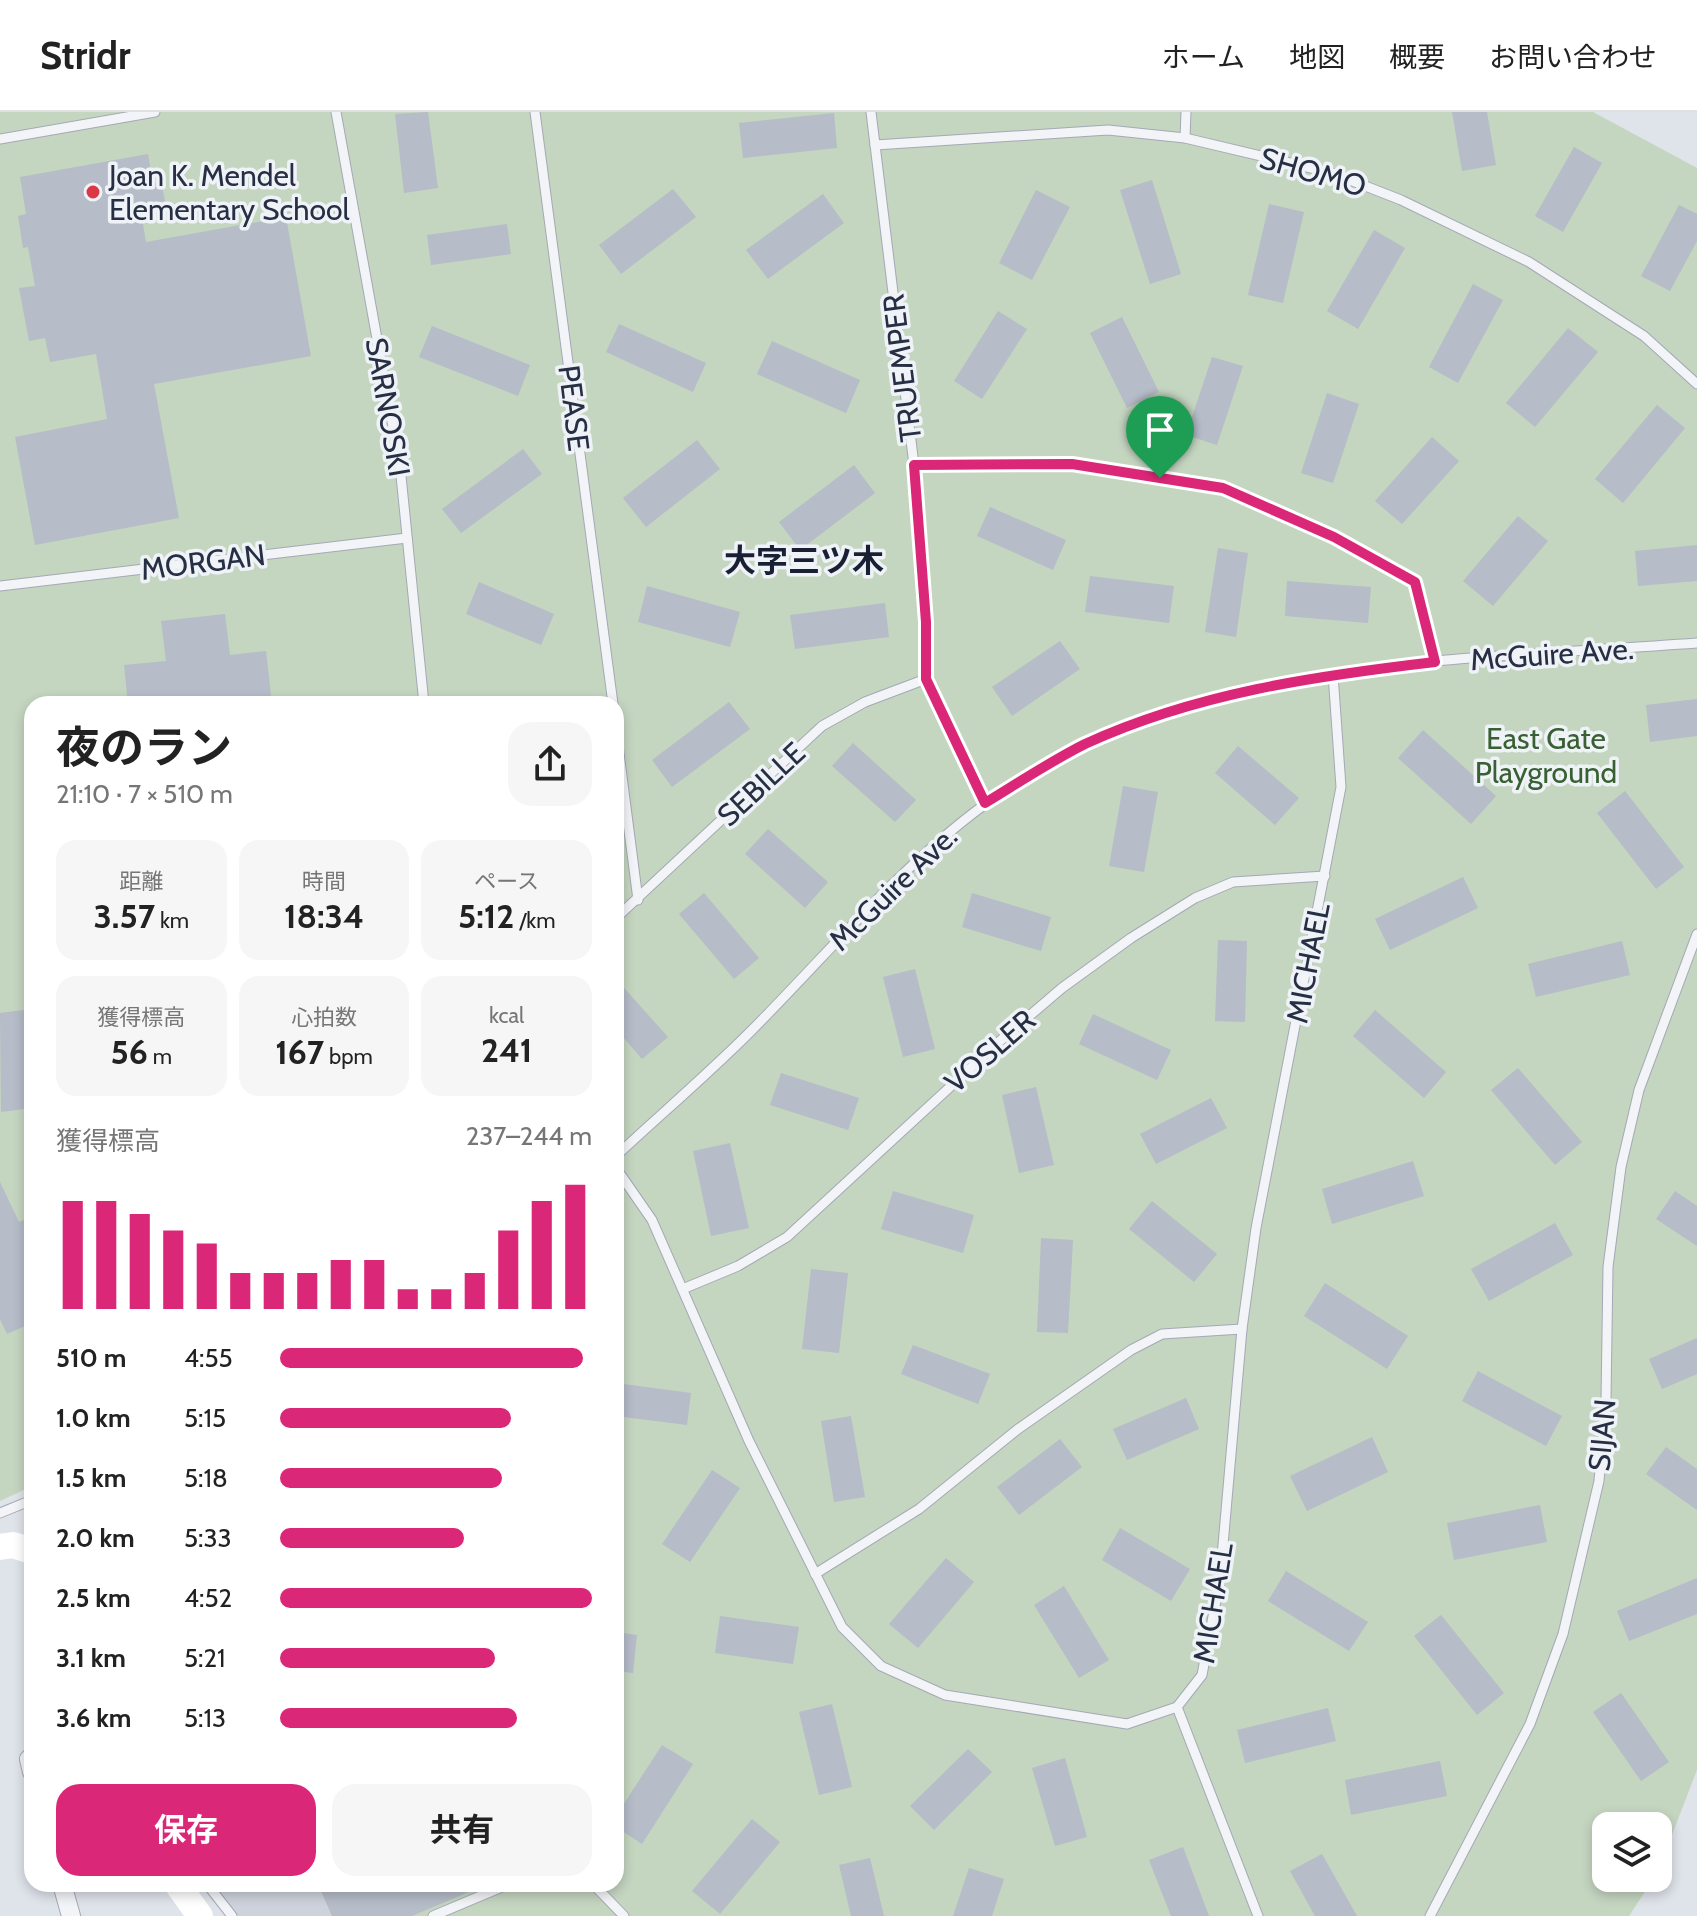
<!DOCTYPE html>
<html lang="ja">
<meta charset="utf-8">
<style>
:root{--surface:#fff;--page:#f6f6f6;--text:#222;--muted:#767676;--line:#e0e0e0;--accent:#db2777}
body{margin:0;font-family:Cabin,"Noto Sans JP",sans-serif;background:var(--page);color:var(--text);height:100vh;display:flex;flex-direction:column;font-size:30px;white-space:nowrap}
*{box-sizing:border-box;margin:0}
p{font-size:26px;color:var(--muted)}
.icon{flex:none;width:44px;height:44px;fill:none;stroke:currentColor;stroke-width:2;stroke-linecap:round;stroke-linejoin:round}
.map{position:relative;flex:1;overflow:hidden}
.panel{position:absolute;left:24px;top:584px;width:600px;height:1196px;display:flex;flex-direction:column;background:var(--surface);border-radius:24px;box-shadow:0 4px 12px #0003}
.panel>*{flex:none}
.buttons{position:absolute;left:1592px;top:1700px;display:grid;gap:16px}
.buttons a{display:grid;place-items:center;width:80px;height:80px;border-radius:16px;background:var(--surface);box-shadow:0 4px 12px #0003;font-size:40px}
.pin{position:absolute;display:grid;place-items:center;width:68px;height:68px;color:#fff;margin:-82px -34px;border-radius:50% 50% 50% 0;rotate:-45deg;box-shadow:0 0 8px #0007}
.pin .icon{rotate:45deg}
.round{display:grid;place-items:center;flex:none;width:84px;height:84px;border-radius:24px;background:var(--page)}
.head{display:flex;align-items:center;justify-content:space-between;height:136px;padding:0 32px}
h1{font-size:44px;font-weight:700;line-height:60px}
.figures{display:grid;grid-template-columns:repeat(3,1fr);gap:12px;height:136px;padding:8px 32px}
.figures div{display:grid;align-content:center;border-radius:20px;background:var(--page);text-align:center}
.figures b{font-size:34px;font-weight:700}
.figures small{font-size:22px;font-weight:400}
.figures p{font-size:22px}
.chart{height:224px;padding:16px 32px}
.chart p{display:flex;justify-content:space-between}
.chart svg{width:100%;height:144px;margin-top:8px;stroke:var(--accent);stroke-width:6}
.cta{display:flex;gap:16px;margin-top:auto;padding:16px 32px}
.cta a{flex:1;height:92px;border-radius:24px;background:var(--accent);color:#fff;font-size:32px;font-weight:700;line-height:92px;text-align:center}
.cta a+a{background:var(--page);color:var(--text)}
ul{padding:0 32px;list-style:none;font-size:26px}
li{display:grid;grid-template-columns:128px 96px 1fr;align-items:center;height:60px}
li i{height:20px;border-radius:10px;background:var(--accent)}
header{display:flex;align-items:center;gap:48px;box-sizing:border-box;height:112px;padding:0 40px;background:var(--surface);border-bottom:2px solid var(--line)}
header strong{font-size:38px}
nav{display:flex;gap:44px;margin-inline-start:auto;font-size:28px}
.map>svg:first-child{display:block}
</style>
<header>
<strong>Stridr</strong>
<nav><a>ホーム</a><a>地図</a><a>概要</a><a>お問い合わせ</a></nav>
</header>
<div class="map">
<svg width="1697" height="1804" viewBox="0 0 1697 1804">
<rect width="100%" height="100%" fill="#dfe3ea"/>
<polygon fill="#cdd2dc" points="210,1772 476,1772 411,1804 238,1804"/>
<polygon fill="#c4d5c0" points="0,0 1593,0 1697,56 1697,1658 1658,1759 1658,1714 1606,1714 1606,1766 1654,1766 1629,1804 397,1804 494,1772 616,1772 616,592 32,592 32,1374 0,1389"/>
<g fill="#b6bcc8">
<polygon points="428,0 438,76 404,81 395,2"/>
<polygon points="1452,0 1487,0 1496,53 1462,59"/>
<polygon points="834,1 837,36 743,46 739,11"/>
<polygon points="1574,35 1602,51 1563,120 1535,104"/>
<polygon points="148,42 153,72 161,70 165,89 140,94 146,130 286,105 311,244 154,272 179,406 35,433 15,325 107,307 96,242 50,250 45,226 29,229 19,176 35,174 28,135 23,136 18,104 26,102 20,65"/>
<polygon points="1152,68 1181,162 1150,172 1120,78"/>
<polygon points="673,77 696,105 621,162 599,133"/>
<polygon points="1036,78 1070,95 1032,168 999,151"/>
<polygon points="823,82 844,111 768,167 746,138"/>
<polygon points="1269,92 1304,100 1283,191 1248,183"/>
<polygon points="1679,93 1697,102 1697,129 1670,179 1641,164"/>
<polygon points="507,112 511,142 431,153 427,123"/>
<polygon points="1374,118 1405,136 1358,217 1327,199"/>
<polygon points="1473,172 1503,188 1458,271 1429,255"/>
<polygon points="998,199 1027,217 982,287 954,269"/>
<polygon points="1122,205 1159,280 1127,296 1090,221"/>
<polygon points="619,212 706,251 693,280 606,240"/>
<polygon points="432,214 530,253 518,284 419,245"/>
<polygon points="1568,216 1598,240 1535,315 1506,291"/>
<polygon points="772,229 860,268 846,301 757,262"/>
<polygon points="1212,245 1243,254 1217,333 1186,323"/>
<polygon points="1327,281 1359,292 1333,371 1301,361"/>
<polygon points="1657,293 1685,316 1623,391 1595,367"/>
<polygon points="1432,325 1459,349 1402,412 1375,389"/>
<polygon points="697,328 720,357 646,415 623,386"/>
<polygon points="523,337 542,362 461,421 442,397"/>
<polygon points="854,353 875,381 800,438 779,410"/>
<polygon points="990,395 1066,428 1053,458 977,424"/>
<polygon points="1518,404 1548,429 1493,494 1463,469"/>
<polygon points="1697,433 1697,469 1638,474 1635,439"/>
<polygon points="1218,436 1248,441 1236,525 1205,520"/>
<polygon points="1090,464 1174,474 1169,511 1085,500"/>
<polygon points="1287,469 1371,475 1368,511 1285,504"/>
<polygon points="479,470 554,502 541,533 466,502"/>
<polygon points="647,474 740,500 730,535 638,510"/>
<polygon points="885,491 889,525 795,537 790,503"/>
<polygon points="225,502 230,543 266,539 272,592 128,592 124,553 166,549 161,509"/>
<polygon points="1060,529 1080,557 1012,604 992,575"/>
<polygon points="1697,587 1697,624 1650,630 1646,593"/>
<polygon points="729,590 750,617 672,675 652,648"/>
<polygon points="1423,618 1496,684 1471,712 1398,646"/>
<polygon points="853,631 916,688 895,710 832,654"/>
<polygon points="1238,634 1299,686 1275,713 1215,661"/>
<polygon points="1123,674 1158,680 1144,760 1109,754"/>
<polygon points="1625,679 1684,755 1656,777 1597,701"/>
<polygon points="768,717 828,770 805,796 745,742"/>
<polygon points="1463,765 1478,796 1390,838 1375,807"/>
<polygon points="704,781 759,846 734,867 679,802"/>
<polygon points="972,781 1051,805 1041,839 962,815"/>
<polygon points="1218,828 1247,829 1245,910 1215,909"/>
<polygon points="1622,829 1630,863 1536,885 1528,852"/>
<polygon points="915,857 935,937 903,945 883,865"/>
<polygon points="616,867 668,925 642,947 616,917"/>
<polygon points="32,897 32,996 1,1000 0,901"/>
<polygon points="1375,898 1446,960 1424,986 1353,924"/>
<polygon points="1093,902 1171,938 1157,968 1079,932"/>
<polygon points="1518,956 1582,1030 1555,1053 1491,978"/>
<polygon points="781,961 859,986 848,1018 770,993"/>
<polygon points="1036,975 1054,1053 1019,1061 1002,983"/>
<polygon points="1211,986 1227,1016 1156,1052 1140,1022"/>
<polygon points="730,1031 749,1116 711,1124 693,1039"/>
<polygon points="1413,1049 1424,1084 1332,1112 1322,1077"/>
<polygon points="0,1070 19,1110 32,1104 32,1211 7,1222 0,1207"/>
<polygon points="893,1079 974,1103 963,1141 881,1117"/>
<polygon points="1675,1079 1697,1094 1697,1134 1656,1107"/>
<polygon points="1152,1089 1217,1142 1194,1170 1129,1117"/>
<polygon points="1555,1111 1573,1143 1489,1189 1471,1157"/>
<polygon points="1041,1126 1073,1128 1068,1221 1037,1220"/>
<polygon points="811,1157 848,1161 839,1241 802,1237"/>
<polygon points="1325,1171 1408,1224 1387,1257 1304,1204"/>
<polygon points="1697,1226 1697,1262 1662,1277 1649,1247"/>
<polygon points="913,1233 990,1262 978,1292 901,1262"/>
<polygon points="1478,1259 1562,1304 1546,1334 1462,1289"/>
<polygon points="616,1271 691,1281 687,1313 616,1304"/>
<polygon points="1186,1286 1199,1317 1127,1348 1113,1317"/>
<polygon points="851,1304 865,1385 834,1390 821,1309"/>
<polygon points="1372,1325 1388,1360 1307,1399 1290,1364"/>
<polygon points="1060,1327 1082,1355 1019,1403 997,1375"/>
<polygon points="1666,1335 1697,1357 1697,1398 1646,1362"/>
<polygon points="712,1358 740,1376 690,1450 662,1432"/>
<polygon points="1540,1393 1547,1430 1454,1448 1447,1411"/>
<polygon points="1120,1416 1190,1457 1171,1489 1102,1448"/>
<polygon points="946,1446 974,1470 918,1536 889,1512"/>
<polygon points="1286,1459 1368,1510 1349,1539 1268,1489"/>
<polygon points="1697,1466 1697,1502 1629,1529 1617,1499"/>
<polygon points="1064,1474 1109,1548 1079,1566 1034,1493"/>
<polygon points="1441,1503 1504,1581 1477,1603 1414,1524"/>
<polygon points="720,1504 799,1515 793,1552 715,1541"/>
<polygon points="616,1520 637,1523 633,1561 616,1559"/>
<polygon points="1621,1581 1669,1650 1641,1669 1593,1600"/>
<polygon points="832,1592 852,1675 819,1683 799,1600"/>
<polygon points="1328,1596 1336,1629 1245,1651 1237,1618"/>
<polygon points="662,1633 693,1652 642,1732 616,1715 616,1704"/>
<polygon points="968,1637 992,1660 934,1718 910,1694"/>
<polygon points="1065,1646 1087,1725 1055,1734 1032,1656"/>
<polygon points="1440,1649 1447,1684 1351,1703 1345,1668"/>
<polygon points="752,1707 780,1730 720,1802 692,1779"/>
<polygon points="1183,1735 1209,1804 1171,1804 1149,1748"/>
<polygon points="1322,1742 1357,1804 1315,1804 1290,1759"/>
<polygon points="870,1746 884,1804 851,1804 839,1753"/>
<polygon points="969,1756 1004,1767 992,1804 953,1804"/>
<polygon points="318,1772 488,1772 412,1804 332,1804"/>
</g>
<g fill="none" stroke-linecap="round" stroke-linejoin="round">
<defs>
<g id="lane">
<polyline points="336,0 400,354 424,592"/>
<polyline points="535,0 613,592"/>
<polyline points="871,0 914,353 926,510 926,567 985,691"/>
<polyline points="1185,26 1186,0"/>
<polyline points="0,27 155,0"/>
<polyline points="875,33 1108,18 1185,26 1332,61 1401,88 1529,150 1644,224 1697,272"/>
<polyline points="914,353 1072,352 1223,376 1334,425 1415,470 1435,550"/>
<polyline points="0,474 407,426"/>
<polyline points="616,618 638,788"/>
<polyline points="616,806 822,614 865,590 926,567"/>
<path d="M616 1044C660 1003 707 963 750 920 827 843 896 758 984 693 1185 543 1458 549 1697 531"/>
<polyline points="616,1056 652,1108 749,1329 842,1515 881,1554 945,1583 1127,1612 1177,1595 1202,1563 1220,1467 1242,1217 1256,1116 1341,675 1333,562"/>
<polyline points="685,1176 738,1154 787,1125 1000,929 1062,876 1131,826 1195,786 1233,770 1325,764"/>
<polyline points="0,1401 32,1388"/>
<polyline points="815,1462 919,1397 1018,1317 1131,1238 1162,1222 1242,1217"/>
<polyline points="1177,1595 1258,1804"/>
<polyline points="207,1772 232,1804"/>
<polyline points="593,1772 624,1804"/>
<polyline points="433,1804 509,1772"/>
<polyline points="1430,1804 1530,1612 1563,1522 1599,1369 1606,1288 1608,1155 1621,1055 1639,978 1697,822"/>
</g>
<g id="street">
<polyline points="29,1647 32,1660"/>
<polyline points="62,1772 71,1804"/>
</g>
</defs>
<use href="#lane" stroke="#a4a9b5" stroke-width="11"/>
<use href="#street" stroke="#a4a9b5" stroke-width="20"/>
<use href="#lane" stroke="#f3f4f8" stroke-width="9"/>
<use href="#street" stroke="#f3f4f8" stroke-width="18"/>
<g stroke="#fff" stroke-width="26">
<polyline points="0,1435 13,1433 32,1439"/>
<polyline points="177,1772 200,1804"/>
</g>
</g>
<g fill="none" stroke-linecap="round" stroke-linejoin="round">
<defs>
<path id="route" d="M1072 352 1223 376 1334 425 1415 470 1435 550C1315 564 1196 581 1085 632 1051 649 1018 671 985 691L926 567V510L914 353Z"/>
</defs>
<use href="#route" stroke="#fff" stroke-width="16"/>
<use href="#route" stroke="#db2777" stroke-width="10"/>
</g>
<circle fill="#dc3747" stroke="#eff2f7" stroke-width="3" cx="93" cy="80" r="8"/>
<g text-anchor="middle" dominant-baseline="central" stroke-width="7" stroke-linejoin="round" paint-order="stroke">
<g font-size="30" fill="#262f43" stroke="#eff2f7">
<text transform="translate(1313 60) rotate(16)">SHOMO</text>
<text transform="translate(902 256) rotate(-97)">TRUEMPER</text>
<text transform="translate(388 295) rotate(80)">SARNOSKI</text>
<text transform="translate(574 296) rotate(83)">PEASE</text>
<text transform="translate(203 450) rotate(-7)">MORGAN</text>
<text transform="translate(1552 542) rotate(-4)">McGuire Ave.</text>
<text transform="translate(761 672) rotate(-43)">SEBILLE</text>
<text transform="translate(893 776) rotate(-44)">McGuire Ave.</text>
<text transform="translate(1308 851) rotate(-79)">MICHAEL</text>
<text transform="translate(990 939) rotate(-41)">VOSLER</text>
<text transform="translate(1602 1323) rotate(-85)">SIJAN</text>
<text transform="translate(1213 1491) rotate(-81)">MICHAEL</text>
</g>
<g font-size="30" fill="#262f43" stroke="#eff2f7" text-anchor="start">
<text x="109" y="63">Joan K. Mendel<tspan x="109" dy="34">Elementary School</tspan></text>
</g>
<g font-size="30" fill="#386032" stroke="#eff2f7">
<text x="1546" y="626">East Gate<tspan x="1546" dy="34">Playground</tspan></text>
</g>
<g font-size="32" font-weight="bold" fill="#192034" stroke="#eff2f7">
<text x="804" y="448">大字三ツ木</text>
</g>
</g>
</svg>
<div class="buttons">
<a><svg class="icon" aria-label="layers" viewBox="0 0 24 24"><path d="M12 4l9 5-9 5-9-5zM3 14l9 5 9-5"/></svg></a>
</div>
<div class="pin" style="left:1160px;top:366px;background:#1e9e55"><svg class="icon" aria-label="arrive" viewBox="0 0 24 24"><path d="M6 21V4h12l-3 4 3 4H6"/></svg></div>
<section class="panel">
<div class="head"><div><h1>夜のラン</h1><p>21:10 · 7 × 510 m</p></div><a class="round"><svg class="icon" aria-label="share" viewBox="0 0 24 24"><path d="M12 15V3M7 8l5-5 5 5M5 13v7h14v-7"/></svg></a></div>
<div class="figures">
<div><p>距離</p><b>3.57<small> km</small></b></div>
<div><p>時間</p><b>18:34</b></div>
<div><p>ペース</p><b>5:12<small> /km</small></b></div>
</div>
<div class="figures">
<div><p>獲得標高</p><b>56<small> m</small></b></div>
<div><p>心拍数</p><b>167<small> bpm</small></b></div>
<div><p>kcal</p><b>241</b></div>
</div>
<div class="chart"><p><span>獲得標高</span>237–244 m</p>
<svg viewBox="0 0 160 44" preserveAspectRatio="none"><path d="M5 44V11M15 44V11M25 44V15M35 44V20M45 44V24M55 44V33M65 44V33M75 44V33M85 44V29M95 44V29M105 44V38M115 44V38M125 44V33M135 44V20M145 44V11M155 44V6"/></svg>
</div>
<ul>
<li><b>510 m</b>4:55<i style="width:97%"></i></li>
<li><b>1.0 km</b>5:15<i style="width:74%"></i></li>
<li><b>1.5 km</b>5:18<i style="width:71%"></i></li>
<li><b>2.0 km</b>5:33<i style="width:59%"></i></li>
<li><b>2.5 km</b>4:52<i style="width:100%"></i></li>
<li><b>3.1 km</b>5:21<i style="width:69%"></i></li>
<li><b>3.6 km</b>5:13<i style="width:76%"></i></li>
</ul>
<div class="cta"><a>保存</a><a>共有</a></div>
</section>
</div>
